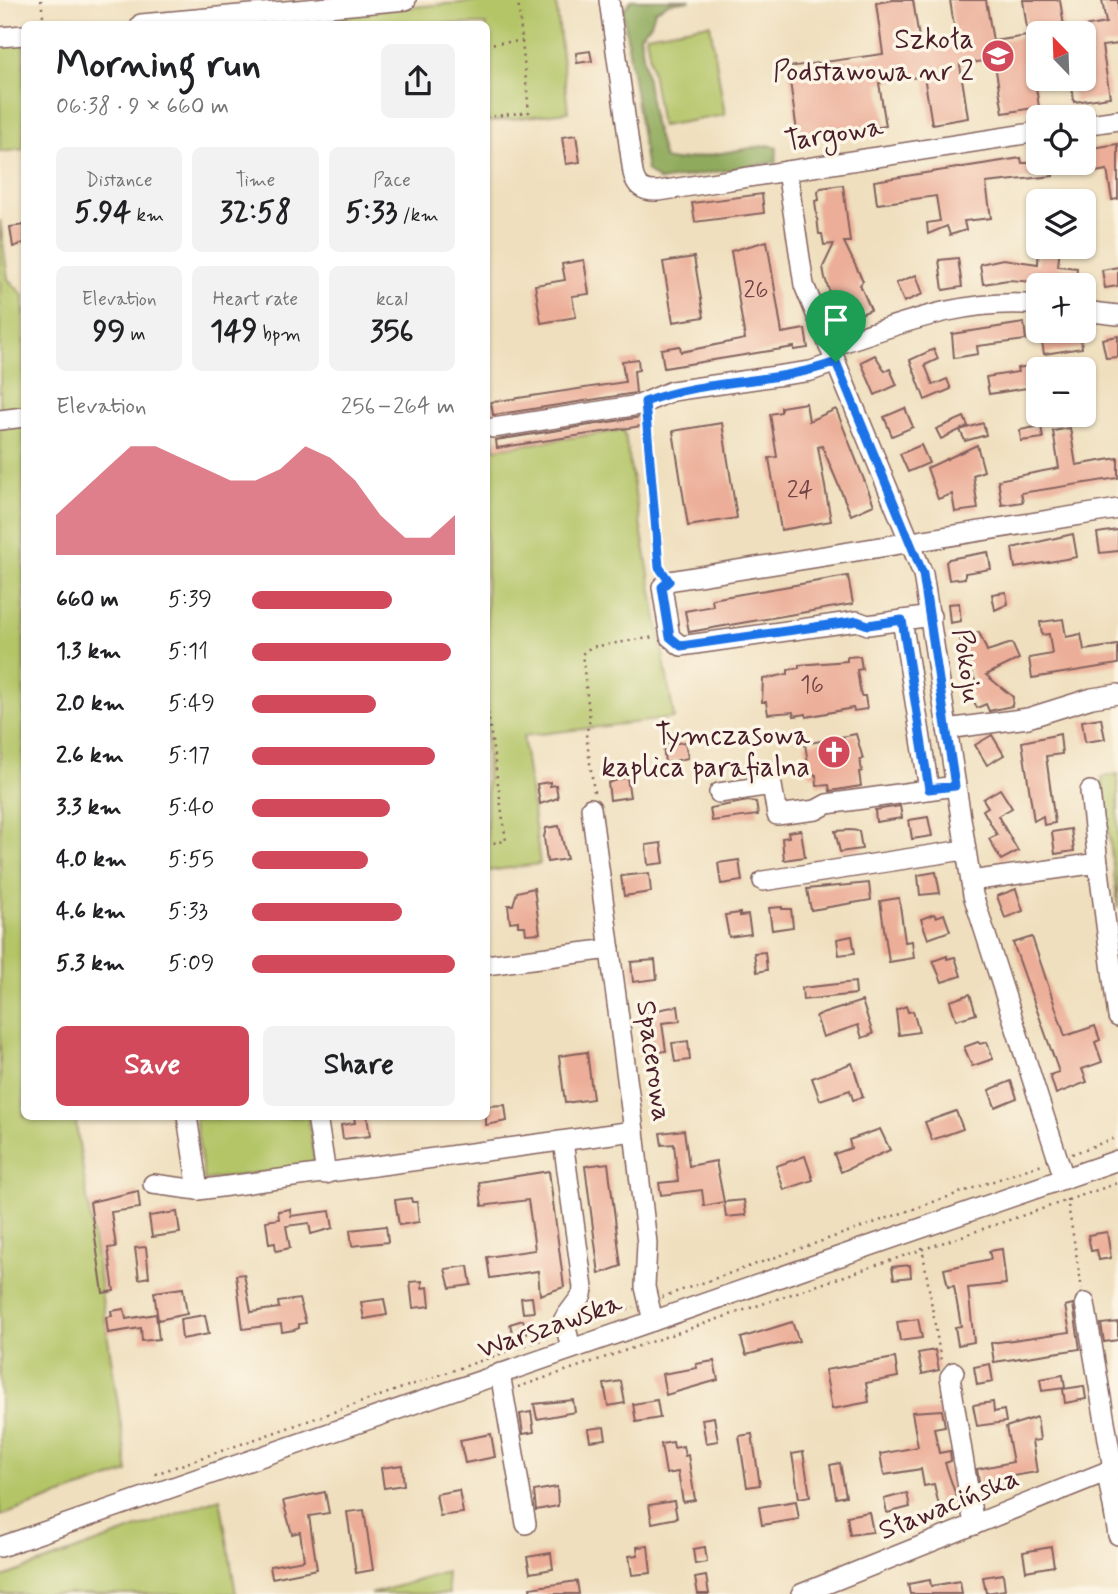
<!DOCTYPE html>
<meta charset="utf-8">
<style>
:root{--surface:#fff;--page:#f2f2f2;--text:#202124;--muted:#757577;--accent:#d1495b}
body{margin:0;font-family:Mynerve,sans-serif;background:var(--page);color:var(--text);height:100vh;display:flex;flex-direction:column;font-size:26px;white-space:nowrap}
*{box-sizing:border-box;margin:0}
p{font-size:23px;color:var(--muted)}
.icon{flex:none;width:38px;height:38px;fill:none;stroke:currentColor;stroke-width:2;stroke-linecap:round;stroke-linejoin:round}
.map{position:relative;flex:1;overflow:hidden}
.details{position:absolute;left:21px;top:21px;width:469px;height:1099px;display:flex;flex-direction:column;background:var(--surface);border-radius:10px;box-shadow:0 2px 5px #0004}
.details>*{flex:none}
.needle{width:46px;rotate:337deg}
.buttons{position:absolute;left:1026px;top:21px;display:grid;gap:14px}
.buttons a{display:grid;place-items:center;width:70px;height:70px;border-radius:10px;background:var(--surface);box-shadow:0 2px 5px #0004;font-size:35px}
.pin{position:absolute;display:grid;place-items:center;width:60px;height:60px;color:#fff;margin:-72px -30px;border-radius:50% 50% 50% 0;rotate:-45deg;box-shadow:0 0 7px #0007}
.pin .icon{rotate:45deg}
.round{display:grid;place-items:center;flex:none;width:74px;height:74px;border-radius:10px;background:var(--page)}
.headline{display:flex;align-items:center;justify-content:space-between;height:119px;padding:0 35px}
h1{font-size:38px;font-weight:800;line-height:52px}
.metrics{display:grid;grid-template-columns:repeat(3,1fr);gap:10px;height:119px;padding:7px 35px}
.metrics div{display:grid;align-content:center;border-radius:10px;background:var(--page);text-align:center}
.metrics b{font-size:30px;font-weight:800}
.metrics small{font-size:19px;font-weight:400}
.metrics p{font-size:19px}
.chart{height:196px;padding:14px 35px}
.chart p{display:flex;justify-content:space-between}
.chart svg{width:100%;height:126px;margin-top:7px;fill:var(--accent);opacity:.7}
.action{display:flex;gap:14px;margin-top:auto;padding:14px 35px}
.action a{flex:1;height:80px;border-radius:10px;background:var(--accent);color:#fff;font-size:28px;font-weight:800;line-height:80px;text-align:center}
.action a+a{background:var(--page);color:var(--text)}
ul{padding:0 35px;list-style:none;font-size:23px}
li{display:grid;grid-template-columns:112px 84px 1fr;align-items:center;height:52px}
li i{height:18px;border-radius:9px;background:var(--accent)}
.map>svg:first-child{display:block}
</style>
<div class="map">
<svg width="1118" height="1594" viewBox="0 0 1118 1594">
<rect width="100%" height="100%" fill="#fcf5e5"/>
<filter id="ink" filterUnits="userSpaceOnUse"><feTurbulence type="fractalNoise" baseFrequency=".0143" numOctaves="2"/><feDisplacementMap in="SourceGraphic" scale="14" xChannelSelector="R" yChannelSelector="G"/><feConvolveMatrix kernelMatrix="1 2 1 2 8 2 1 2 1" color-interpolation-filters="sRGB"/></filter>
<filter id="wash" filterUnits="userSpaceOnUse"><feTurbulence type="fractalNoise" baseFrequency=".00686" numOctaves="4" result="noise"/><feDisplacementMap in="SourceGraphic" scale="28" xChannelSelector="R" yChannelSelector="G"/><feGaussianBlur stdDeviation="1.57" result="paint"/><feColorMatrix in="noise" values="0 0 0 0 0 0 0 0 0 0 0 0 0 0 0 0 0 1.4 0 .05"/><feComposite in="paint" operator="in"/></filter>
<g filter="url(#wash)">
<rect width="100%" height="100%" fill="#efdfbe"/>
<g fill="#b4c568" stroke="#7f724a" stroke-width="2">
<polygon points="493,0 556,0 568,112 487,122 486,24 217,24"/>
<polygon points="710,24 725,115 661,126 646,35"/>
<polygon points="24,42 24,149 0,152 0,44"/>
<polygon points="0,220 8,279 24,296 24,1116 75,1117 128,1472 0,1516"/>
<polygon points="486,379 495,449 624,430 674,718 523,736 540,864 487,871"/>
<polygon points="1118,774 1118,908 1102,777"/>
<polygon points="195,1117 308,1117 315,1166 204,1180"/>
<polygon points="220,1498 236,1594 0,1594 0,1578"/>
<polygon points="446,1572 449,1594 371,1594"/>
</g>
<polygon fill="#8faa5c" stroke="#6c6444" stroke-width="2" points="631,0 691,0 669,3 655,11 651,24 640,35 653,119 664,159 674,161 769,145 777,148 776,162 660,181 647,171 623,11"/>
<g id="blocks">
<g fill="#ecae98">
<polygon points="893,0 913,0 921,51 957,46 950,0 986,0 993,41 1028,36 1023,0 1060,0 1065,33 1038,33 1038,56 1031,54 1039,107 1003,113 994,59 960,65 968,118 932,124 924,76 879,83 886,126 798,139 788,67 883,54 876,3"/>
<polygon points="1102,0 1118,0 1118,44 1102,46 1110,97 1074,102 1071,79 1083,79 1083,27 1106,23"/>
<polygon points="590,51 592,61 577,63 576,53"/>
<polygon points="576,135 580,162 566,164 562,137"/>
<polygon points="1118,144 1118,199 1112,200 1107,170 1095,172 1092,148"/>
<polygon points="1021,158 1022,163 1077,163 1078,169 1053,173 1053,176 986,183 991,218 964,221 966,230 950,235 947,226 928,234 927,223 940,221 936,196 877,204 874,181"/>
<polygon points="843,185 850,242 844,242 863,281 860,285 871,310 845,320 841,309 836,311 825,278 823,267 834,244 824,245 822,234 819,234 815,201 819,200 818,192 821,188"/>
<polygon points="762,194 764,213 695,222 692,203"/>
<polygon points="24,225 24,243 13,247 10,227"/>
<polygon points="767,241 782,333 805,329 808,348 794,350 794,347 664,368 661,349 680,346 681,352 745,339 731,251"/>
<polygon points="1039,247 1060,247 1058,266 1077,268 1075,285 1008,280 983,284 980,264 1003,259 1038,264"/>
<polygon points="694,257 704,317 673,322 663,262"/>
<polygon points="958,258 962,287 943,290 939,260"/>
<polygon points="584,260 589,294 572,296 576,317 541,323 535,285 565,280 562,264"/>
<polygon points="1118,267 1118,286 1105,288 1102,270"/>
<polygon points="916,275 923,294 904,302 896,283"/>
<polygon points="1024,323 1026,340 977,346 978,354 954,358 952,334"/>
<polygon points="1080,331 1082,348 1044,354 1041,336"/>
<polygon points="1118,336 1118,357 1106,358 1102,339"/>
<polygon points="934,349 938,359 925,365 933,385 947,379 951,389 925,400 910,360"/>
<polygon points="875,355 885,371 890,369 897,385 875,395 861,362"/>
<polygon points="638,359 639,370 634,371 636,393 493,415 491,402 625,382 622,361"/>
<polygon points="1030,366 1033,387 989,394 986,377 1018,372 1017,368"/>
<polygon points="806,403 809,421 836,409 874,505 851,515 822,446 818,447 831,521 781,530 769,458 777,457 770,414 781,412 781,407"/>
<polygon points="905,408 913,427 892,436 884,417"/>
<polygon points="641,417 642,426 497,448 496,440"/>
<polygon points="964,417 968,426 941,439 936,429"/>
<polygon points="722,423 737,518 688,526 673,431"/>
<polygon points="983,423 986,435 965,441 960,430"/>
<polygon points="1041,426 1043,438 1021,441 1020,430"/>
<polygon points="1070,428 1076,465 1118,458 1118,478 1021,493 1023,502 1002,505 998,480 1059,468 1053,431"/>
<polygon points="921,445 929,463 908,472 900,454"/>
<polygon points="977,445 984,471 973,475 978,509 955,512 952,494 938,499 927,468"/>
<polygon points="1118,530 1118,551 1100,553 1097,533"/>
<polygon points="1073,534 1077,557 1015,568 1012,548"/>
<polygon points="988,552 991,569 965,573 965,578 949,580 946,562 949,559"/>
<polygon points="848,576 853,604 689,632 685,611 713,606 712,599"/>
<polygon points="1006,592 1008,604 995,610 992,594"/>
<polygon points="959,603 961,621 950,623 948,604"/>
<polygon points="1063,619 1066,637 1081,634 1084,650 1118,645 1118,664 1032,678 1029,658 1052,654 1049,634 1042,635 1040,622"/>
<polygon points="979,632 987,651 1012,643 1019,659 986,675 1013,697 1012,706 989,711 986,704 977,708 967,687 976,683 960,639"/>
<polygon points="860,656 862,669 857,670 861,696 865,696 867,709 854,711 853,708 806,717 806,714 794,716 793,712 768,714 766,702 762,702 763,679 788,674 788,670 799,668 799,665 847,661 847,657"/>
<polygon points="1101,718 1105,739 1085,742 1082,721"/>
<polygon points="856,734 863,759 860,759 862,771 859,772 861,786 830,791 829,785 817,786 816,775 810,775 805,744"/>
<polygon points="1060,734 1062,754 1046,756 1055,823 1044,825 1043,816 1034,821 1022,742"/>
<polygon points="992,735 1004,755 987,765 975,745"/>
<polygon points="685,742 688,758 665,763 663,745"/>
<polygon points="627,777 630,797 610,800 608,783"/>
<polygon points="550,782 550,786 556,785 558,798 540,804 537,784"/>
<polygon points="1000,789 1012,808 998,816 1018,851 1001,860 989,839 997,835 983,810 988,807 983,799"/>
<polygon points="748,801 756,802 758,815 712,821 710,808"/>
<polygon points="900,806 902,818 876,822 875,810"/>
<polygon points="928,817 932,836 912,839 909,820"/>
<polygon points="559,826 567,859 547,862 544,837 546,828"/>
<polygon points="1071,829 1074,851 1055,854 1052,832"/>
<polygon points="801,830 805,857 784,860 782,838 789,837 788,832"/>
<polygon points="850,830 859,831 862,849 840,852 835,831"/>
<polygon points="661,843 664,863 648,865 646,845"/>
<polygon points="739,860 742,881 721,884 718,863"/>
<polygon points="936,872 940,893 920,895 918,875"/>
<polygon points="649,873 651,892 624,896 621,876"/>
<polygon points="869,883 871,900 811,910 807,889"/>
<polygon points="534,888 540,933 526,934 525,926 518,926 518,921 510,922 508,905 513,905 517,892"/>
<polygon points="1016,889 1023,911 1005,918 997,896"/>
<polygon points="899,898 905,942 912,941 914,958 889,962 880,901"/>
<polygon points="782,907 782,909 791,909 793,927 772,930 769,908"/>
<polygon points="740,913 740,916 748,915 751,934 729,937 725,915"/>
<polygon points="934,914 936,917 944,914 950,931 928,939 921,919"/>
<polygon points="852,936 855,953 839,955 837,939"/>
<polygon points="1032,937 1065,1036 1095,1026 1100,1040 1095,1042 1102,1062 1082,1069 1087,1082 1056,1094 1050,1075 1059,1072 1013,943"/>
<polygon points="765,952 767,970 757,972 754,953"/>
<polygon points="947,956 947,959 955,957 961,976 942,982 933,961"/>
<polygon points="655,960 657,979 633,982 631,962"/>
<polygon points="855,982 856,994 803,1000 802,988"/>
<polygon points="970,994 976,1014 956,1020 950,1001"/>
<polygon points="862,1001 873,1034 862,1038 858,1025 823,1037 816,1016"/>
<polygon points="678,1006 680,1021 662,1023 666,1051 645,1054 641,1013"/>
<polygon points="906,1006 908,1012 913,1011 919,1032 899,1035 896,1010"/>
<polygon points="688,1041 690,1060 675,1062 672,1043"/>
<polygon points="978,1042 980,1044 987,1042 993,1059 972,1066 964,1047"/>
<polygon points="587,1052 593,1099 565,1103 559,1056"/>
<polygon points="852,1063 863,1097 853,1100 850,1090 820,1100 812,1078"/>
<polygon points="1011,1081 1017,1098 995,1107 989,1090"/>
<polygon points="505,1105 507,1121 486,1125 486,1106"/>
<polygon points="956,1111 963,1129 932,1140 925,1122"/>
<polygon points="354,1116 367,1116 370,1136 343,1139 341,1125 355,1123"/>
<polygon points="880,1129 890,1150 841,1172 834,1154 851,1148 849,1140"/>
<polygon points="684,1130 689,1166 716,1161 724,1202 704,1206 702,1190 661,1195 659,1183 678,1181 674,1144 662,1145 660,1133"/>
<polygon points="805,1156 813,1180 784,1190 776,1166"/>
<polygon points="608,1163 621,1266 599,1274 585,1166"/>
<polygon points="549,1171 564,1287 540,1295 538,1271 490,1278 487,1257 535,1250 532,1227 528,1200 482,1206 479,1182"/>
<polygon points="138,1191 140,1208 111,1212 116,1247 108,1248 114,1291 103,1293 90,1202"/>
<polygon points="411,1198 412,1202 417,1202 419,1222 399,1225 395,1200"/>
<polygon points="744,1200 746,1215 726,1217 724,1202"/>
<polygon points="290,1209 291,1216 330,1211 333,1228 311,1234 309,1223 286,1226 290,1248 276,1251 275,1243 269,1244 266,1221 279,1219 278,1211"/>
<polygon points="177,1212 180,1233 152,1237 149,1216"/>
<polygon points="386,1226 388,1242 352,1246 350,1230"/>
<polygon points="1107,1232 1111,1258 1099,1260 1097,1250 1091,1251 1088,1235"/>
<polygon points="146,1247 149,1277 139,1279 135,1248"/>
<polygon points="1002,1249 1006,1284 968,1288 974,1342 958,1345 955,1327 961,1326 954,1286 948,1287 944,1269 991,1259 989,1251"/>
<polygon points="910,1265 911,1277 894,1279 892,1267"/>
<polygon points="468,1266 471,1285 450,1288 445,1269"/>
<polygon points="244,1274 251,1312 279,1308 278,1302 299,1299 306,1323 299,1324 299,1328 294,1330 282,1332 281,1324 243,1329 236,1275"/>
<polygon points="422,1281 422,1288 428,1287 430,1306 413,1308 410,1282"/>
<polygon points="183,1288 187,1314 158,1320 154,1292"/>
<polygon points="532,1297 534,1312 523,1313 521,1298"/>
<polygon points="384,1299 387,1315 364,1319 361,1302"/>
<polygon points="1073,1304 1080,1349 994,1362 991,1343 1070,1332 1065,1306"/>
<polygon points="124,1309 126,1319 156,1314 159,1339 142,1341 141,1328 108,1333 106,1317 112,1316 111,1311"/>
<polygon points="205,1315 209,1334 182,1339 180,1319"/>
<polygon points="918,1319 922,1338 900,1341 897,1322"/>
<polygon points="523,1320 527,1333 513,1336 510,1324"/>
<polygon points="792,1322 799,1341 746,1355 741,1338"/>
<polygon points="1118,1322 1118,1340 1104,1342 1101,1324"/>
<polygon points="935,1350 939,1370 922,1374 918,1353"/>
<polygon points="895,1358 898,1377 866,1383 869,1402 832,1409 825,1370"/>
<polygon points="714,1361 718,1380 666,1395 662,1374 697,1368 696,1364"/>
<polygon points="990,1364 993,1382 977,1385 974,1367"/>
<polygon points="1063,1375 1065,1388 1042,1391 1040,1379"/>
<polygon points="621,1381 625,1403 608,1406 604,1384"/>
<polygon points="1084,1386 1086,1399 1065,1403 1063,1389"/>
<polygon points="573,1400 575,1412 537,1419 534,1404"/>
<polygon points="657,1400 660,1418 636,1422 633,1404"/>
<polygon points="993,1402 994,1412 1004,1410 1006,1422 977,1426 973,1405"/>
<polygon points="942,1410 945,1426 934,1428 939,1453 950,1451 951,1461 945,1463 958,1502 939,1506 934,1484 924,1486 921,1469 884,1475 880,1454 918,1447 912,1412"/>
<polygon points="531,1412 534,1432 523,1434 520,1414"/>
<polygon points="714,1417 718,1441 706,1443 702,1419"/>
<polygon points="1037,1417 1040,1440 1032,1441 1037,1472 1000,1478 1001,1485 980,1488 977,1469 1013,1462 1006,1427"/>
<polygon points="604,1427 606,1439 590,1441 588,1429"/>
<polygon points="491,1434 495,1457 465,1463 460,1440"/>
<polygon points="752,1434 760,1485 747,1487 739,1436"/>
<polygon points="673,1442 674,1448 683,1446 685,1456 688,1455 695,1500 683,1502 678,1472 666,1474 661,1444"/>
<polygon points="803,1452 810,1496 799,1498 792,1454"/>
<polygon points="840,1463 846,1496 836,1498 830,1465"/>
<polygon points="402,1465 404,1485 384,1488 381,1468"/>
<polygon points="557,1487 558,1506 536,1510 534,1491"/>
<polygon points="459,1490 463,1513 440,1516 436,1494"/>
<polygon points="325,1492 329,1513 309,1516 317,1569 272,1578 270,1566 304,1560 300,1532 292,1534 283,1501"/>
<polygon points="907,1493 910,1507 887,1513 884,1499"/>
<polygon points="674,1501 677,1518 652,1523 649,1505"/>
<polygon points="796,1501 799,1519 762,1525 759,1507"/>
<polygon points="364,1510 373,1570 356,1573 347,1512"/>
<polygon points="869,1512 873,1532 850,1535 847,1516"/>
<polygon points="648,1546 651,1573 632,1575 629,1556 638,1555 637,1547"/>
<polygon points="705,1547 707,1562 695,1564 693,1549"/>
<polygon points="1051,1547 1054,1566 1026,1571 1023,1552"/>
<polygon points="551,1553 553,1569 530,1573 527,1557"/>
<polygon points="1003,1574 1005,1590 986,1593 983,1577"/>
<polygon points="706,1576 709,1594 698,1594 695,1578"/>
<polygon points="930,1580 931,1586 960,1581 962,1594 910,1594 908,1584"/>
<polygon points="577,1581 579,1594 531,1594 530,1588"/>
</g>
</g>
</g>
<g filter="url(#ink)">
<use href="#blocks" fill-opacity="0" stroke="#84625e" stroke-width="2"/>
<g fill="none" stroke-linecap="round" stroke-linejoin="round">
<defs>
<g id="minor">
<path d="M609 0 633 173C636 187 644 192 659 191L1038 132"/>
<polyline points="141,24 406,0"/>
<polyline points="0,37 24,35"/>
<polyline points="1083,125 1118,120"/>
<polyline points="787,171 804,285 923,574 973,895 1064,1178"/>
<polyline points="1083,311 1118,315"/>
<path d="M829 347C898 325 965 297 1038 305"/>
<polyline points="0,420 24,417"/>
<polyline points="493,428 639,405 672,391 811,371 836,362"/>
<polyline points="931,616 868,625 857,621 681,646 670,637 662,587 669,581 681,579 1118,509"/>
<polyline points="902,620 929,789"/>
<polyline points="947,729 1028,718 1092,698 1118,694"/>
<polyline points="719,793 772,785 777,815 816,810 827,804 955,786"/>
<polyline points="591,808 634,1131 647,1243 645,1287 653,1321"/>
<polyline points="1098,863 1118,1017"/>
<polyline points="763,881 964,850"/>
<polyline points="971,881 1098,863 1090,791"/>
<polyline points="486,965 610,949"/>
<polyline points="187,1116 198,1190"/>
<polyline points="317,1116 326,1174"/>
<polyline points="563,1141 583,1288 582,1295 564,1319 571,1349"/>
<polyline points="153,1184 198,1190 634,1131"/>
<polyline points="1085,1303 1113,1469"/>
<polyline points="954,1372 950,1377 974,1525"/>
<polyline points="500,1373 526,1524"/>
<polyline points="1107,1472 1118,1535"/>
<polyline points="0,1547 1118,1160"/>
<polyline points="801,1594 1118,1467"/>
</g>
</defs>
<use href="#minor" stroke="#84625e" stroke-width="22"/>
<g stroke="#84625e" stroke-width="2.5" stroke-dasharray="2 5" stroke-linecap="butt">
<polyline points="41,0 44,24"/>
<polyline points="486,44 522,41"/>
<polyline points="486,117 529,112 518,0"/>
<polyline points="646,420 661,570"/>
<polyline points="486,699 506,841 486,844"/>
<polyline points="594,792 586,734 590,720 582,654 591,647 655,637"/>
<polyline points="1072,1154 1118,1137"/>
<polyline points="1067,1199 1082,1289"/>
<polyline points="922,1247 941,1361"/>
<polyline points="662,1297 1042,1164"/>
<polyline points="581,1326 634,1307"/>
<polyline points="518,1387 1118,1183"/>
<polyline points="155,1474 552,1336"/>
</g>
<use href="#minor" stroke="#fff" stroke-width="19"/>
</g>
</g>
<g fill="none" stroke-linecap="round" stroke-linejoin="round" filter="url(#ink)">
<defs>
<path id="route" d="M836 362 923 574 955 786 929 789 902 620 868 625 857 621 681 646 670 637 662 587 669 581 659 567 645 402C706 378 774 385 836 362Z"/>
</defs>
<use href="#route" stroke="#fff" stroke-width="14"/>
<use href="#route" stroke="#1a73e8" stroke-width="9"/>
</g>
<defs>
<symbol id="school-disc" viewBox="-11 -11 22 22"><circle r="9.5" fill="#d1495b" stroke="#fcf5e5"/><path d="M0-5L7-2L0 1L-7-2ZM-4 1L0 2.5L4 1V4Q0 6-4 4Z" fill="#fff"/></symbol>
<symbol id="church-disc" viewBox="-11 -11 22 22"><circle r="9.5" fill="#d1495b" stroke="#fcf5e5"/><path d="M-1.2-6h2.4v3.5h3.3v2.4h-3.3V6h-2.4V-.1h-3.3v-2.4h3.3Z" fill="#fff"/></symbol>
</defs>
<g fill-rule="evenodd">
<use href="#school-disc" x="979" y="37" width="38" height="38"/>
<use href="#church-disc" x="815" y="733" width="38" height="38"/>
</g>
<g text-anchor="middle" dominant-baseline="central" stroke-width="7" stroke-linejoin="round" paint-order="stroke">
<g font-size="24" fill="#724346">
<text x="756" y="290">26</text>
<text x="800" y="490">24</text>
<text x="812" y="685">16</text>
</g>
<g font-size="28" fill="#4a1f2b" stroke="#fcf5e5" text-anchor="end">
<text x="974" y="40">Szkoła<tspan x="974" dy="32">Podstawowa nr 2</tspan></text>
<text x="810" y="736">Tymczasowa<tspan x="810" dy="32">kaplica parafialna</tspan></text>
</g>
<g font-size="28" fill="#4a1f2b" stroke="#fcf5e5">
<text transform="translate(834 135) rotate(-9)">Targowa</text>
<text transform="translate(966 666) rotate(82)">Pokoju</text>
<text transform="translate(653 1061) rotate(82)">Spacerowa</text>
<text transform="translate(550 1327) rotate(-19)">Warszawska</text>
<text transform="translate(949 1505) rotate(-22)">Sławacińska</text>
</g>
</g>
</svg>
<div class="buttons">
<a><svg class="needle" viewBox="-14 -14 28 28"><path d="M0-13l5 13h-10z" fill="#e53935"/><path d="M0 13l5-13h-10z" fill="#757577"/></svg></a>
<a><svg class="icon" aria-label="locate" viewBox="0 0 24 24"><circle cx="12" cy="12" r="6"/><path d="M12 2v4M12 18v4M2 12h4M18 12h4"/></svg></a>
<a><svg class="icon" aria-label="layers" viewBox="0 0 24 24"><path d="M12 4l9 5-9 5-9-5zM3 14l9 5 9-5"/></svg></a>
<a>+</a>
<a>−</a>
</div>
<div class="pin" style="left:836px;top:362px;background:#1e9e55"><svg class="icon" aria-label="arrive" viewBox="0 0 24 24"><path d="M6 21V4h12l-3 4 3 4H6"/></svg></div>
<section class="details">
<div class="headline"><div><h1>Morning run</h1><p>06:38 · 9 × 660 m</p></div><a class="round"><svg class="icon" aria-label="share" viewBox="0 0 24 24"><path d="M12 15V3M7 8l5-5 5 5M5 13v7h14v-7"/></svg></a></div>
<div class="metrics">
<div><p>Distance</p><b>5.94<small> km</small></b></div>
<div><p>Time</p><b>32:58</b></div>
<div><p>Pace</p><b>5:33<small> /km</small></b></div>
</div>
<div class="metrics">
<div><p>Elevation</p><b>99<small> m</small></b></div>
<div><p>Heart rate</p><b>149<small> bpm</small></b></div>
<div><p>kcal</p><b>356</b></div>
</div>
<div class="chart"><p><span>Elevation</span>256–264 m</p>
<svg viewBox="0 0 160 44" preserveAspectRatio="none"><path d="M0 44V30L10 22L20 14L30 6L40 6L50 10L60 14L70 18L80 18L90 14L100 6L110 10L120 18L130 30L140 38L150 38L160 30V44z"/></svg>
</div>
<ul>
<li><b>660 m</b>5:39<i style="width:69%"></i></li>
<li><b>1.3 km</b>5:11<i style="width:98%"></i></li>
<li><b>2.0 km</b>5:49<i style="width:61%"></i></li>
<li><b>2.6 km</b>5:17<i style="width:90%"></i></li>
<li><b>3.3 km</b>5:40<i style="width:68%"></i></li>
<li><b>4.0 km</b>5:55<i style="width:57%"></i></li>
<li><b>4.6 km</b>5:33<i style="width:74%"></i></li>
<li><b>5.3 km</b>5:09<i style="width:100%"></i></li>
</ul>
<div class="action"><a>Save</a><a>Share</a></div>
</section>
</div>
